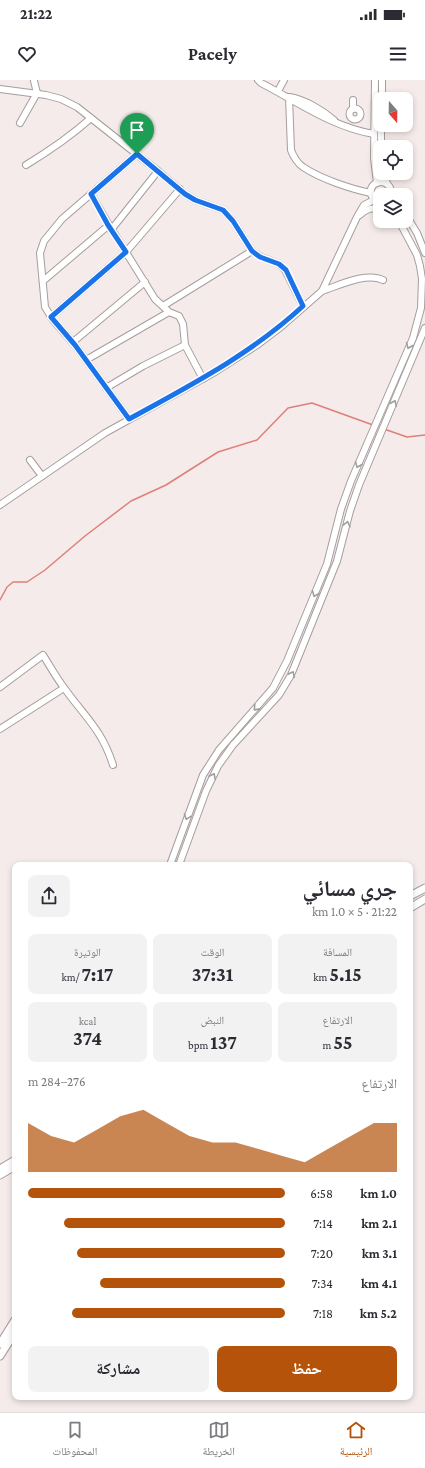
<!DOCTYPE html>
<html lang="ar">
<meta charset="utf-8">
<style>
:root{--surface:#fff;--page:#f2f2f3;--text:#2b2b33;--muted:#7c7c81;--line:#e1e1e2;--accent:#b45309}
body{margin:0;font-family:"Crimson Pro","Noto Naskh Arabic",serif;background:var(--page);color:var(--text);direction:rtl;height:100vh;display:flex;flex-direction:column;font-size:15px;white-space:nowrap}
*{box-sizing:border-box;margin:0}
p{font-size:13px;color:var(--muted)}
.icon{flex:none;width:22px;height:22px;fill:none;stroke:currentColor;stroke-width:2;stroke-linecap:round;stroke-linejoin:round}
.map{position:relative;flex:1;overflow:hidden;direction:ltr}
.panel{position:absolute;left:12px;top:782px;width:401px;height:538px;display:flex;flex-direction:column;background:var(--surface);border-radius:8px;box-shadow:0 2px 6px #0003;direction:rtl}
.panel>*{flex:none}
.needle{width:26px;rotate:160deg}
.controls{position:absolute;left:373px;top:12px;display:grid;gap:8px}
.controls a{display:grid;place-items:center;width:40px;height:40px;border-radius:8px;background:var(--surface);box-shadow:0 2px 6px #0003;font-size:20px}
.pin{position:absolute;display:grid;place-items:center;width:34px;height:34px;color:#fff;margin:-41px -17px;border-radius:50% 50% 50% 0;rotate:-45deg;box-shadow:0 0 4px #0007}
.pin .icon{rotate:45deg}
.round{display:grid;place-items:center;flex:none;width:42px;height:42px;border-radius:8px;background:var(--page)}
.headline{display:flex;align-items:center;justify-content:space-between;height:68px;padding:0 16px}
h1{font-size:22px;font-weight:700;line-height:30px}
.metrics{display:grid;grid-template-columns:repeat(3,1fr);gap:6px;height:68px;padding:4px 16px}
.metrics div{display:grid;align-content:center;border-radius:8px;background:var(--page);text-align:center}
.metrics b{font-size:20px;font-weight:700}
.metrics small{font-size:11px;font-weight:400}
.metrics p{font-size:11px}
.chart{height:112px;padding:8px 16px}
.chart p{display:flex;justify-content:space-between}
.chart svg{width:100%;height:72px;margin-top:4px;fill:var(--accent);opacity:.7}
.primary-button{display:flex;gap:8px;margin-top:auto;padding:8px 16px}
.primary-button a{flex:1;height:46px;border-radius:8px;background:var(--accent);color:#fff;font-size:16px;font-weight:700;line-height:46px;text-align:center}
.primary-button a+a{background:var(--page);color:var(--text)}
ul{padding:0 16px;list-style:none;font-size:13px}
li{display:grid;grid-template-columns:64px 48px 1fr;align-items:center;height:30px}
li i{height:10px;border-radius:5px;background:var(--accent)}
.status{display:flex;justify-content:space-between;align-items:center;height:28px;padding:0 20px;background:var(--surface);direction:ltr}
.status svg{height:11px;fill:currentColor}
header{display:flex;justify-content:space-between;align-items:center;height:52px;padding:0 16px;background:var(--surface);font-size:18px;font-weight:700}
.tabs{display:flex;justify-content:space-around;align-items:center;height:56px;border-top:1px solid var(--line);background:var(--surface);font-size:11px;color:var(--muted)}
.tabs a{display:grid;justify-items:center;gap:2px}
.tabs .on{color:var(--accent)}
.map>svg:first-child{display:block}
</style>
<div class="status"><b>21:22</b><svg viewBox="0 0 49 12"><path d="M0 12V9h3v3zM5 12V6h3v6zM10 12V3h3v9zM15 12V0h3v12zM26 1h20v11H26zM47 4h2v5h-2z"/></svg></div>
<header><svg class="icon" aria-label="menu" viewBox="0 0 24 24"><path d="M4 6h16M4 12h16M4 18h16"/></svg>Pacely<svg class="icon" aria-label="heart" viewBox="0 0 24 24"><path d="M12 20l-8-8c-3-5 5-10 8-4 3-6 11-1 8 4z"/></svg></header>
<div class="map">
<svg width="425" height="1332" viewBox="0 0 425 1332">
<rect width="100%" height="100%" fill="#f4ebea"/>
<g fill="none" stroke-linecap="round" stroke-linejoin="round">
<g stroke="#e17e78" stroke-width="1.5">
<polyline points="384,349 407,357 425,355"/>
<polyline points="0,520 7,507 13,502 27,502 45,490 85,456 131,421 166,405 218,372 257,360 288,328 312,323 373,345"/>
</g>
<defs>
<g id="minor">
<path d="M258 0 261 3C298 22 332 47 374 54"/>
<polyline points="375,0 374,78 377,103"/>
<polyline points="0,9 46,15 61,19 77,27 158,91 185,114 195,120 223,130 233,141 252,171 261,177 279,184 285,190 303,226"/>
<polyline points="278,11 284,0"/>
<path d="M289 17 291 70C293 76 298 84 303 87 321 99 351 109 371 113"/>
<path d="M289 17C304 19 322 30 334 40"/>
<polyline points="382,19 382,0"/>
<polyline points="353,20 353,29"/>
<circle cx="355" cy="34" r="5.5"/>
<polyline points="20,43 37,13 34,1"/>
<polyline points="381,67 381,45"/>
<path d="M26 85C49 71 71 56 91 38"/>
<polyline points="384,93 387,104"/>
<polyline points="91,114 109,145 155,219 169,232 179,236 183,244 185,265 203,299"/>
<path d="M380 123C375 121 372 119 371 114 368 99 393 97 391 115"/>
<path d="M360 135C366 129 372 127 380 129"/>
<polyline points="406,135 417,153 425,173"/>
<polyline points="111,150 158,91"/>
<polyline points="43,201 109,145"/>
<path d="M322 211C340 205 366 192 383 200"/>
<polyline points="163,226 252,171"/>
<polyline points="51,237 126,172 180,109"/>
<polyline points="73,262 145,202"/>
<polyline points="86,280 169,232"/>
<polyline points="106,308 143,286 185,265"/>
<polyline points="129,339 75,265 53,240 45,227 40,173 44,161 62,139 137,74"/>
<polyline points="30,380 42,396"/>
<polyline points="0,425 105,353 215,292 257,265 282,246 322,211 357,137 364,125 374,120"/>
<path d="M0 607 43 575C50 586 57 599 65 609 85 637 102 650 113 685"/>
<polyline points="0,649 64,608"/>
<polyline points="170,785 203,695 219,670 273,608 287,581 327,484 341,429 351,401 413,258 421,228 422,199 420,186 417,175 399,141"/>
<polyline points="179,785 206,711 218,686 233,665 279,615 291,595 337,481 350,431 359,405 425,248"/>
</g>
<g id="major">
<polyline points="410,816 425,808"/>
<polyline points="410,828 425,819"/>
<polyline points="0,1089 15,1080"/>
<polyline points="0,1095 15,1086"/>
<polyline points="0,1264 15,1240"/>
<polyline points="0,1276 15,1252"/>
</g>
</defs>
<use href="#minor" stroke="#a69e9d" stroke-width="8"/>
<use href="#major" stroke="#a69e9d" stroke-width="9"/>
<use href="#minor" stroke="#fff" stroke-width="6"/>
<use href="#major" stroke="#fff" stroke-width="7"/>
</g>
<defs><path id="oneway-chevron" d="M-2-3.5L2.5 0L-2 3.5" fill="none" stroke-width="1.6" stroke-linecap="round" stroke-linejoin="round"/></defs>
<g stroke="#9f9e9e">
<use href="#oneway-chevron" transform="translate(409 266) rotate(113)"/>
<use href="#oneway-chevron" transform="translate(394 323) rotate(-67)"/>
<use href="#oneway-chevron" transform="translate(358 385) rotate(113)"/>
<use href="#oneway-chevron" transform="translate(347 444) rotate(-76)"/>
<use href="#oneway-chevron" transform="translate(315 514) rotate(112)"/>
<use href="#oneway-chevron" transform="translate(292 594) rotate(-64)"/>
<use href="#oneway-chevron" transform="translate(256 628) rotate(132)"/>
<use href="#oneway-chevron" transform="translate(213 696) rotate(-63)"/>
<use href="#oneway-chevron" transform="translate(187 737) rotate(110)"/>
</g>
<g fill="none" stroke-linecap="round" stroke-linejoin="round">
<defs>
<path id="route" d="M137 74 185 114 195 120 223 130 233 141 252 171 260 177 279 184 286 190 303 226C251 274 191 305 129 339L75 265 51 237 126 172 108 145 91 114Z"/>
</defs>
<use href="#route" stroke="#fff" stroke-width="8"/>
<use href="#route" stroke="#1a73e8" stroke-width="5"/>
</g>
</svg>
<div class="controls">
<a><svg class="needle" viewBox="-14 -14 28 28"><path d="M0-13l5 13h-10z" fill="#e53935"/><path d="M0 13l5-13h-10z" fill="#7c7c81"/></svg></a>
<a><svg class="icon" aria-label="locate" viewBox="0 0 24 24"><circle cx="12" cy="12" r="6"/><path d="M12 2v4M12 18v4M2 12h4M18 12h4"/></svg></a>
<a><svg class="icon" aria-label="layers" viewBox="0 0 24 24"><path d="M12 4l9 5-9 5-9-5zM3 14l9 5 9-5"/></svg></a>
</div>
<div class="pin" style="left:137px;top:74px;background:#1e9e55"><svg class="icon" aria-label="arrive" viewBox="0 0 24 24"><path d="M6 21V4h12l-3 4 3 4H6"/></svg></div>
<section class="panel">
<div class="headline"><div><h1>جري مسائي</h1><p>21:22 · 5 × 1.0 km</p></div><a class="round"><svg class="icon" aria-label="share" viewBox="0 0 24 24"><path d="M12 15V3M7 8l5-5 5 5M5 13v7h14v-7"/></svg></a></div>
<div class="metrics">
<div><p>المسافة</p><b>5.15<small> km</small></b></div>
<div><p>الوقت</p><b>37:31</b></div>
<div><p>الوتيرة</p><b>7:17<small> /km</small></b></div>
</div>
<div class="metrics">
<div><p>الارتفاع</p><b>55<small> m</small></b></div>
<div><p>النبض</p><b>137<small> bpm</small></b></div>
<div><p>kcal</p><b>374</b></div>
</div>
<div class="chart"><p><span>الارتفاع</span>276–284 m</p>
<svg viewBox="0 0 160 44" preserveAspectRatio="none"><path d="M0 44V14L10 22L20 26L30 18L40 10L50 6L60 14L70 22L80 26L90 26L100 30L110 34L120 38L130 30L140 22L150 14L160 14V44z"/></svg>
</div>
<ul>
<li><b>1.0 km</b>6:58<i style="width:100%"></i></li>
<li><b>2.1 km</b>7:14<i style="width:86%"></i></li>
<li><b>3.1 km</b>7:20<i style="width:81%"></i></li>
<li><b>4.1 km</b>7:34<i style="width:72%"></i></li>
<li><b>5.2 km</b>7:18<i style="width:83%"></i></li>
</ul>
<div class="primary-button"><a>حفظ</a><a>مشاركة</a></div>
</section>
</div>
<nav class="tabs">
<a class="on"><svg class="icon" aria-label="home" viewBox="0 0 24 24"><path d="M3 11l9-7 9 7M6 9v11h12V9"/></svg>الرئيسية</a>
<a><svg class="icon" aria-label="map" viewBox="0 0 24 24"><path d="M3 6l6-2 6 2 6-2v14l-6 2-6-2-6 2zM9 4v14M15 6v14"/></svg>الخريطة</a>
<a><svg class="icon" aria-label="saved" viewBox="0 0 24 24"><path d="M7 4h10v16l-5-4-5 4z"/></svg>المحفوظات</a>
</nav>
